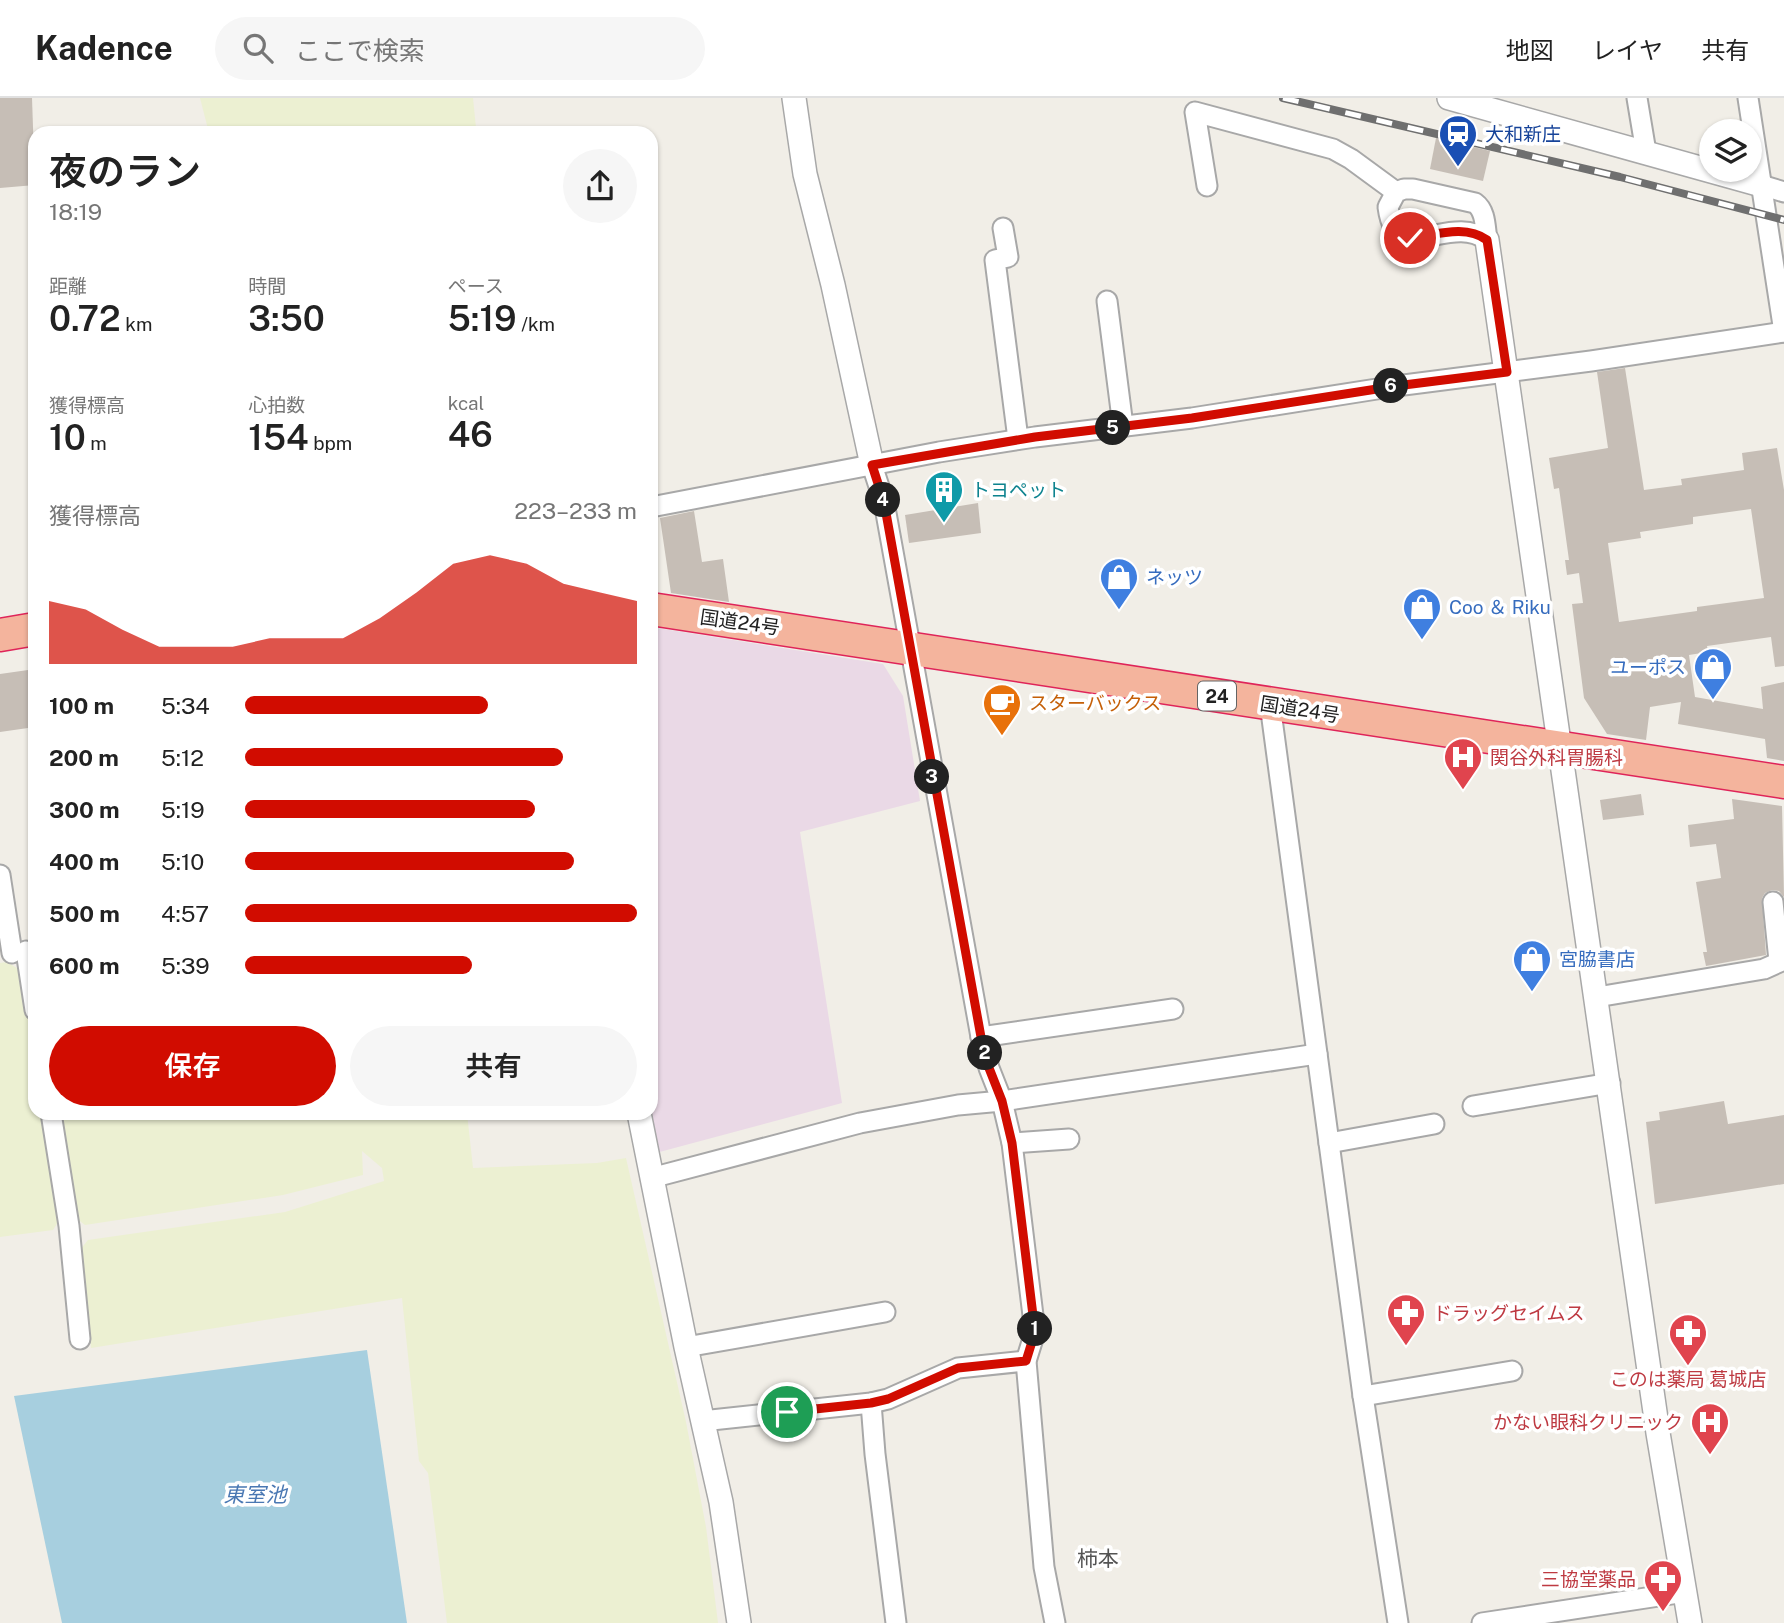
<!DOCTYPE html>
<html lang="ja">
<meta charset="utf-8">
<style>
:root{--surface:#fff;--page:#f6f6f6;--text:#222;--muted:#767676;--line:#e0e0e0;--accent:#d10c00}
body{margin:0;font-family:"Public Sans","Noto Sans JP",sans-serif;background:var(--page);color:var(--text);height:100vh;display:flex;flex-direction:column;font-size:26px;white-space:nowrap}
*{box-sizing:border-box;margin:0}
p{font-size:23px;color:var(--muted)}
.icon{flex:none;width:38px;height:38px;fill:none;stroke:currentColor;stroke-width:2;stroke-linecap:round;stroke-linejoin:round}
.map{position:relative;flex:1;overflow:hidden}
.sheet{position:absolute;left:28px;top:28px;width:630px;height:994px;display:flex;flex-direction:column;background:var(--surface);border-radius:21px;box-shadow:0 2px 5px #0004}
.sheet>*{flex:none}
.fabs{position:absolute;left:1699px;top:21px;display:grid;gap:14px}
.fabs a{display:grid;place-items:center;width:63px;height:63px;border-radius:50%;background:var(--surface);box-shadow:0 2px 5px #0004;font-size:35px}
.pin{position:absolute;display:grid;place-items:center;width:60px;height:60px;color:#fff;margin:-30px;border:4px solid #fff;border-radius:50%;box-shadow:0 2px 7px #0007}
.km{position:absolute;width:35px;height:35px;margin:-18px;border-radius:50%;background:#222;color:#fff;font-size:19px;line-height:35px;text-align:center}
.round{display:grid;place-items:center;flex:none;width:74px;height:74px;border-radius:37px;background:var(--page)}
.headline{display:flex;align-items:center;justify-content:space-between;height:119px;padding:0 21px}
h1{font-size:38px;font-weight:600;line-height:52px}
.figures{display:grid;grid-template-columns:repeat(3,1fr);gap:10px;height:119px;padding:7px 21px}
.figures div{display:grid;align-content:center}
.figures b{font-size:35px;font-weight:600}
.figures small{font-size:19px;font-weight:400}
.figures p{font-size:19px}
.chart{height:196px;padding:14px 21px}
.chart p{display:flex;justify-content:space-between}
.chart svg{width:100%;height:126px;margin-top:7px;fill:var(--accent);opacity:.7}
.button{display:flex;gap:14px;margin-top:auto;padding:14px 21px}
.button a{flex:1;height:80px;border-radius:42px;background:var(--accent);color:#fff;font-size:28px;font-weight:600;line-height:80px;text-align:center}
.button a+a{background:var(--page);color:var(--text)}
ul{padding:0 21px;list-style:none;font-size:23px}
li{display:grid;grid-template-columns:112px 84px 1fr;align-items:center;height:52px}
li i{height:18px;border-radius:9px;background:var(--accent)}
header{display:flex;align-items:center;gap:42px;box-sizing:border-box;height:98px;padding:0 35px;background:var(--surface);border-bottom:2px solid var(--line)}
header strong{font-size:33px}
nav{display:flex;gap:38px;margin-inline-start:auto;font-size:24px}
.search{width:490px;height:63px;background:var(--page);display:flex;align-items:center;gap:18px;box-sizing:border-box;padding:0 24px;border-radius:38px;color:var(--muted);font-size:26px}
.map>svg:first-child{display:block}
</style>
<header>
<strong>Kadence</strong>
<div class="search"><svg class="icon" aria-label="search" viewBox="0 0 24 24"><circle cx="10" cy="10" r="6"/><path d="M15 15l6 6"/></svg>ここで検索</div>
<nav><a>地図</a><a>レイヤ</a><a>共有</a></nav>
</header>
<div class="map">
<svg width="1784" height="1525" viewBox="0 0 1784 1525">
<rect width="100%" height="100%" fill="#f1eee7"/>
<polygon fill="#ead9e6" points="651,529 883,566 903,598 920,703 800,734 842,1005 652,1056 646,1015 651,1015"/>
<g fill="#ecf0d2">
<polygon points="200,0 473,0 476,30 445,35 209,35"/>
<polygon points="7,864 25,875 35,938 35,1015 48,1015 60,1121 53,1132 0,1139 0,865"/>
<polygon points="62,1015 467,1015 473,1070 597,1065 626,1060 686,1324 706,1429 718,1525 447,1525 428,1375 419,1363 402,1200 91,1250 80,1152 88,1142 285,1114 384,1083 382,1070 362,1053 363,1077 283,1097 85,1127 76,1120"/>
</g>
<polygon fill="#a7cfdf" points="367,1252 407,1525 62,1525 14,1298"/>
<g fill="#c6beb6" fill-rule="evenodd">
<polygon points="0,0 32,0 35,87 0,90"/>
<polygon points="1436,40 1490,53 1483,83 1430,71"/>
<path d="M1625 270 1644 392 1682 387 1681 381 1744 372 1742 355 1777 350 1784 392V568L1775 569 1771 539 1707 548 1708 554 1689 557 1695 599 1763 611 1761 589 1784 584V663L1767 660 1765 641 1678 626 1681 604 1650 609 1646 642 1607 636 1584 600 1572 506 1583 505 1579 475 1567 477 1565 462H1569L1559 390 1554 391 1549 360 1608 350 1597 274ZM1751 411 1764 500 1697 509V513L1619 524 1608 445 1641 440 1640 434 1693 426V419Z"/>
<polygon points="978,405 981,435 909,445 905,417"/>
<polygon points="694,413 702,464 723,461 729,504 671,495 660,420"/>
<polygon points="35,571 35,629 0,634 0,576"/>
<polygon points="1641,696 1644,717 1603,722 1600,702"/>
<polygon points="1732,701 1782,708 1784,799 1779,793 1772,792 1765,795 1762,800 1766,857 1706,868 1703,854 1707,854 1696,784 1721,780 1716,746 1690,749 1688,727 1734,721"/>
<polygon points="1724,1003 1728,1026 1784,1017 1784,1086 1655,1106 1646,1024 1660,1022 1659,1014"/>
</g>
<g fill="none" stroke-linecap="round" stroke-linejoin="round">
<defs>
<g id="minor">
<polyline points="1637,0 1646,54"/>
<polyline points="1748,0 1784,234"/>
<polyline points="1761,87 1784,94"/>
<polyline points="1207,88 1195,14 1333,51 1351,61 1396,94"/>
<path d="M1404 91H1413L1475 105C1486 113 1485 129 1487 142 1449 114 1396 172 1388 109L1396 94Z"/>
<polyline points="1003,130 1008,159 995,162 1018,341"/>
<polyline points="1107,203 1123,328"/>
<polyline points="872,367 884,404 981,939 989,970 1002,1003 1012,1045 1035,1234 1026,1263 1044,1469 1055,1525"/>
<polyline points="651,409 939,354 1035,339 1192,320 1396,288 1591,263 1784,234"/>
<polyline points="1270,606 1363,1298 1398,1525"/>
<polyline points="0,777 12,855"/>
<polyline points="1773,804 1779,863"/>
<polyline points="26,853 35,912"/>
<polyline points="1597,899 1764,871 1784,862"/>
<polyline points="981,939 1173,911"/>
<polyline points="1473,1008 1610,985"/>
<polyline points="51,1015 69,1128 80,1241"/>
<polyline points="1012,1045 1069,1041"/>
<polyline points="1329,1045 1434,1026"/>
<polyline points="651,1080 860,1025 958,1007 1002,1003 1317,956"/>
<polyline points="686,1249 885,1214"/>
<polyline points="1363,1298 1512,1273"/>
<polyline points="871,1305 875,1356 896,1525"/>
<polyline points="702,1323 871,1305 888,1301 958,1270 1026,1263"/>
<polyline points="1482,1525 1685,1494"/>
</g>
<g id="tertiary">
<polyline points="794,0 805,76 833,187 872,367"/>
<polyline points="1449,0 1761,87"/>
<polyline points="1487,142 1658,1335 1690,1525"/>
<polyline points="639,1015 686,1249 721,1404 739,1525"/>
</g>
<g id="trunk">
<polyline points="651,511 1784,684"/>
<polyline points="0,537 35,531"/>
</g>
</defs>
<use href="#minor" stroke="#a8a8a8" stroke-width="23"/>
<use href="#tertiary" stroke="#a8a8a8" stroke-width="26"/>
<use href="#trunk" stroke="#df2459" stroke-width="35"/>
<use href="#minor" stroke="#fff" stroke-width="19"/>
<use href="#tertiary" stroke="#fff" stroke-width="23"/>
<use href="#trunk" stroke="#f4b49d" stroke-width="32"/>
<defs>
<polyline id="rail" points="1283,0 1620,79 1784,122"/>
</defs>
<use href="#rail" stroke="#6f6f6f" stroke-width="8"/>
<use href="#rail" stroke="#fff" stroke-width="5" stroke-dasharray="16" stroke-linecap="butt"/>
</g>
<g fill="none" stroke-linecap="round" stroke-linejoin="round">
<defs>
<path id="route" d="M787 1314 871 1305 888 1301 958 1270 1026 1263 1035 1234 1012 1045 1002 1003 989 970 981 939 884 404 872 367 1035 339 1192 320 1396 288 1507 274 1487 142C1465 126 1436 137 1410 140"/>
</defs>
<use href="#route" stroke="#fff" stroke-width="14"/>
<use href="#route" stroke="#d10c00" stroke-width="9"/>
</g>
<defs>
<symbol id="station-pin" viewBox="-11 -11 22 30"><path d="M0 17L-7.5 6A9.5 9.5 0 1 1 7.5 6Z" fill="#1a4fb4" stroke="#fff"/><path d="M-3-6H3Q5-6 5-4V2Q5 4 3 4L4.5 6H3L1.5 4h-3L-3 6H-4.5L-3 4Q-5 4-5 2V-4Q-5-6-3-6ZM-3.5-4v3h7v-3ZM-3.5 1v1.5H-2V1ZM2 1v1.5H3.5V1Z" fill="#fff"/></symbol>
<symbol id="building-pin" viewBox="-11 -11 22 30"><path d="M0 17L-7.5 6A9.5 9.5 0 1 1 7.5 6Z" fill="#0f9aa8" stroke="#fff"/><path d="M-4-6H4V6H1V3H-1V6H-4ZM-2.5-4.3h1.7v1.8h-1.7ZM.8-4.3h1.7v1.8H.8ZM-2.5-1h1.7V.8h-1.7ZM.8-1h1.7V.8H.8Z" fill="#fff"/></symbol>
<symbol id="shop-pin" viewBox="-11 -11 22 30"><path d="M0 17L-7.5 6A9.5 9.5 0 1 1 7.5 6Z" fill="#3f7fe0" stroke="#fff"/><path d="M-5-2.5h2.3a2.7 3.5 0 0 1 5.4 0H5L5.5 6h-11ZM-1.5-2.5h3a1.5 2.3 0 0 0-3 0Z" fill="#fff"/></symbol>
<symbol id="cafe-pin" viewBox="-11 -11 22 30"><path d="M0 17L-7.5 6A9.5 9.5 0 1 1 7.5 6Z" fill="#e8710a" stroke="#fff"/><path d="M-5.5-4.5H6V0H3Q3 3.5 0 3.5H-2.5Q-5.5 3.5-5.5 0ZM3-3.2v2h1.7v-2ZM-6 4.5H4V6H-6Z" fill="#fff"/></symbol>
<symbol id="hospital-pin" viewBox="-11 -11 22 30"><path d="M0 17L-7.5 6A9.5 9.5 0 1 1 7.5 6Z" fill="#e0444e" stroke="#fff"/><path d="M-5-5h3v3.5h4V-5h3V5h-3V1.5h-4V5h-3Z" fill="#fff"/></symbol>
<symbol id="pharmacy-pin" viewBox="-11 -11 22 30"><path d="M0 17L-7.5 6A9.5 9.5 0 1 1 7.5 6Z" fill="#e0444e" stroke="#fff"/><path d="M-2-6h4v4h4v4h-4v4h-4v-4h-4v-4h4Z" fill="#fff"/></symbol>
</defs>
<g fill-rule="evenodd">
<use href="#station-pin" x="1436" y="14" width="44" height="60"/>
<use href="#building-pin" x="922" y="370" width="44" height="60"/>
<use href="#shop-pin" x="1097" y="457" width="44" height="60"/>
<use href="#shop-pin" x="1400" y="487" width="44" height="60"/>
<use href="#shop-pin" x="1691" y="547" width="44" height="60"/>
<use href="#cafe-pin" x="980" y="583" width="44" height="60"/>
<use href="#hospital-pin" x="1441" y="637" width="44" height="60"/>
<use href="#shop-pin" x="1510" y="839" width="44" height="60"/>
<use href="#pharmacy-pin" x="1384" y="1193" width="44" height="60"/>
<use href="#pharmacy-pin" x="1666" y="1213" width="44" height="60"/>
<use href="#hospital-pin" x="1688" y="1302" width="44" height="60"/>
<use href="#pharmacy-pin" x="1641" y="1459" width="44" height="60"/>
</g>
<g text-anchor="middle" dominant-baseline="central" stroke-width="7" stroke-linejoin="round" paint-order="stroke">
<rect fill="#fff" stroke="#646464" stroke-width="2" x="1198" y="583.5" width="38" height="29" rx="5"/>
<g font-size="18" font-weight="bold" fill="#212121">
<text x="1217" y="598">24</text>
</g>
<g font-size="19" fill="#164399" stroke="#fff" text-anchor="start">
<text x="1485" y="36">大和新庄</text>
</g>
<g font-size="19" fill="#0d838f" stroke="#fff" text-anchor="start">
<text x="971" y="392">トヨペット</text>
</g>
<g font-size="19" fill="#366cbe" stroke="#fff" text-anchor="start">
<text x="1146" y="479">ネッツ</text>
<text x="1449" y="509">Coo ＆ Riku</text>
<text x="1686" y="569" text-anchor="end">ユーポス</text>
<text x="1559" y="861">宮脇書店</text>
</g>
<g font-size="19" fill="#212121" stroke="#fff">
<text transform="translate(740 524) rotate(8)">国道24号</text>
<text transform="translate(1300 611) rotate(9)">国道24号</text>
</g>
<g font-size="19" fill="#c56008" stroke="#fff" text-anchor="start">
<text x="1029" y="605">スターバックス</text>
</g>
<g font-size="19" fill="#be3a42" stroke="#fff" text-anchor="start">
<text x="1490" y="659">関谷外科胃腸科</text>
<text x="1433" y="1215">ドラッグセイムス</text>
<text x="1688" y="1281" text-anchor="middle">このは薬局 葛城店</text>
<text x="1683" y="1324" text-anchor="end">かない眼科クリニック</text>
<text x="1636" y="1481" text-anchor="end">三協堂薬品</text>
</g>
<g font-size="21" font-style="italic" fill="#4a78b3" stroke="#fff">
<text x="255" y="1396">東室池</text>
</g>
<g font-size="21" fill="#545454" stroke="#fff">
<text x="1098" y="1460">柿本</text>
</g>
</g>
</svg>
<div class="fabs">
<a><svg class="icon" aria-label="layers" viewBox="0 0 24 24"><path d="M12 4l9 5-9 5-9-5zM3 14l9 5 9-5"/></svg></a>
</div>
<div class="pin" style="left:787px;top:1314px;background:#1e9e55"><svg class="icon" aria-label="arrive" viewBox="0 0 24 24"><path d="M6 21V4h12l-3 4 3 4H6"/></svg></div>
<div class="pin" style="left:1410px;top:140px;background:#d93025"><svg class="icon" aria-label="check" viewBox="0 0 24 24"><path d="M5 12l5 5 9-10"/></svg></div>
<b class="km" style="left:1035px;top:1231px">1</b>
<b class="km" style="left:985px;top:955px">2</b>
<b class="km" style="left:932px;top:679px">3</b>
<b class="km" style="left:883px;top:402px">4</b>
<b class="km" style="left:1113px;top:330px">5</b>
<b class="km" style="left:1391px;top:288px">6</b>
<section class="sheet">
<div class="headline"><div><h1>夜のラン</h1><p>18:19</p></div><a class="round"><svg class="icon" aria-label="share" viewBox="0 0 24 24"><path d="M12 15V3M7 8l5-5 5 5M5 13v7h14v-7"/></svg></a></div>
<div class="figures">
<div><p>距離</p><b>0.72<small> km</small></b></div>
<div><p>時間</p><b>3:50</b></div>
<div><p>ペース</p><b>5:19<small> /km</small></b></div>
</div>
<div class="figures">
<div><p>獲得標高</p><b>10<small> m</small></b></div>
<div><p>心拍数</p><b>154<small> bpm</small></b></div>
<div><p>kcal</p><b>46</b></div>
</div>
<div class="chart"><p><span>獲得標高</span>223–233 m</p>
<svg viewBox="0 0 160 44" preserveAspectRatio="none"><path d="M0 44V22L10 25L20 32L30 38L40 38L50 38L60 35L70 35L80 35L90 28L100 19L110 9L120 6L130 9L140 16L150 19L160 22V44z"/></svg>
</div>
<ul>
<li><b>100 m</b>5:34<i style="width:62%"></i></li>
<li><b>200 m</b>5:12<i style="width:81%"></i></li>
<li><b>300 m</b>5:19<i style="width:74%"></i></li>
<li><b>400 m</b>5:10<i style="width:84%"></i></li>
<li><b>500 m</b>4:57<i style="width:100%"></i></li>
<li><b>600 m</b>5:39<i style="width:58%"></i></li>
</ul>
<div class="button"><a>保存</a><a>共有</a></div>
</section>
</div>
